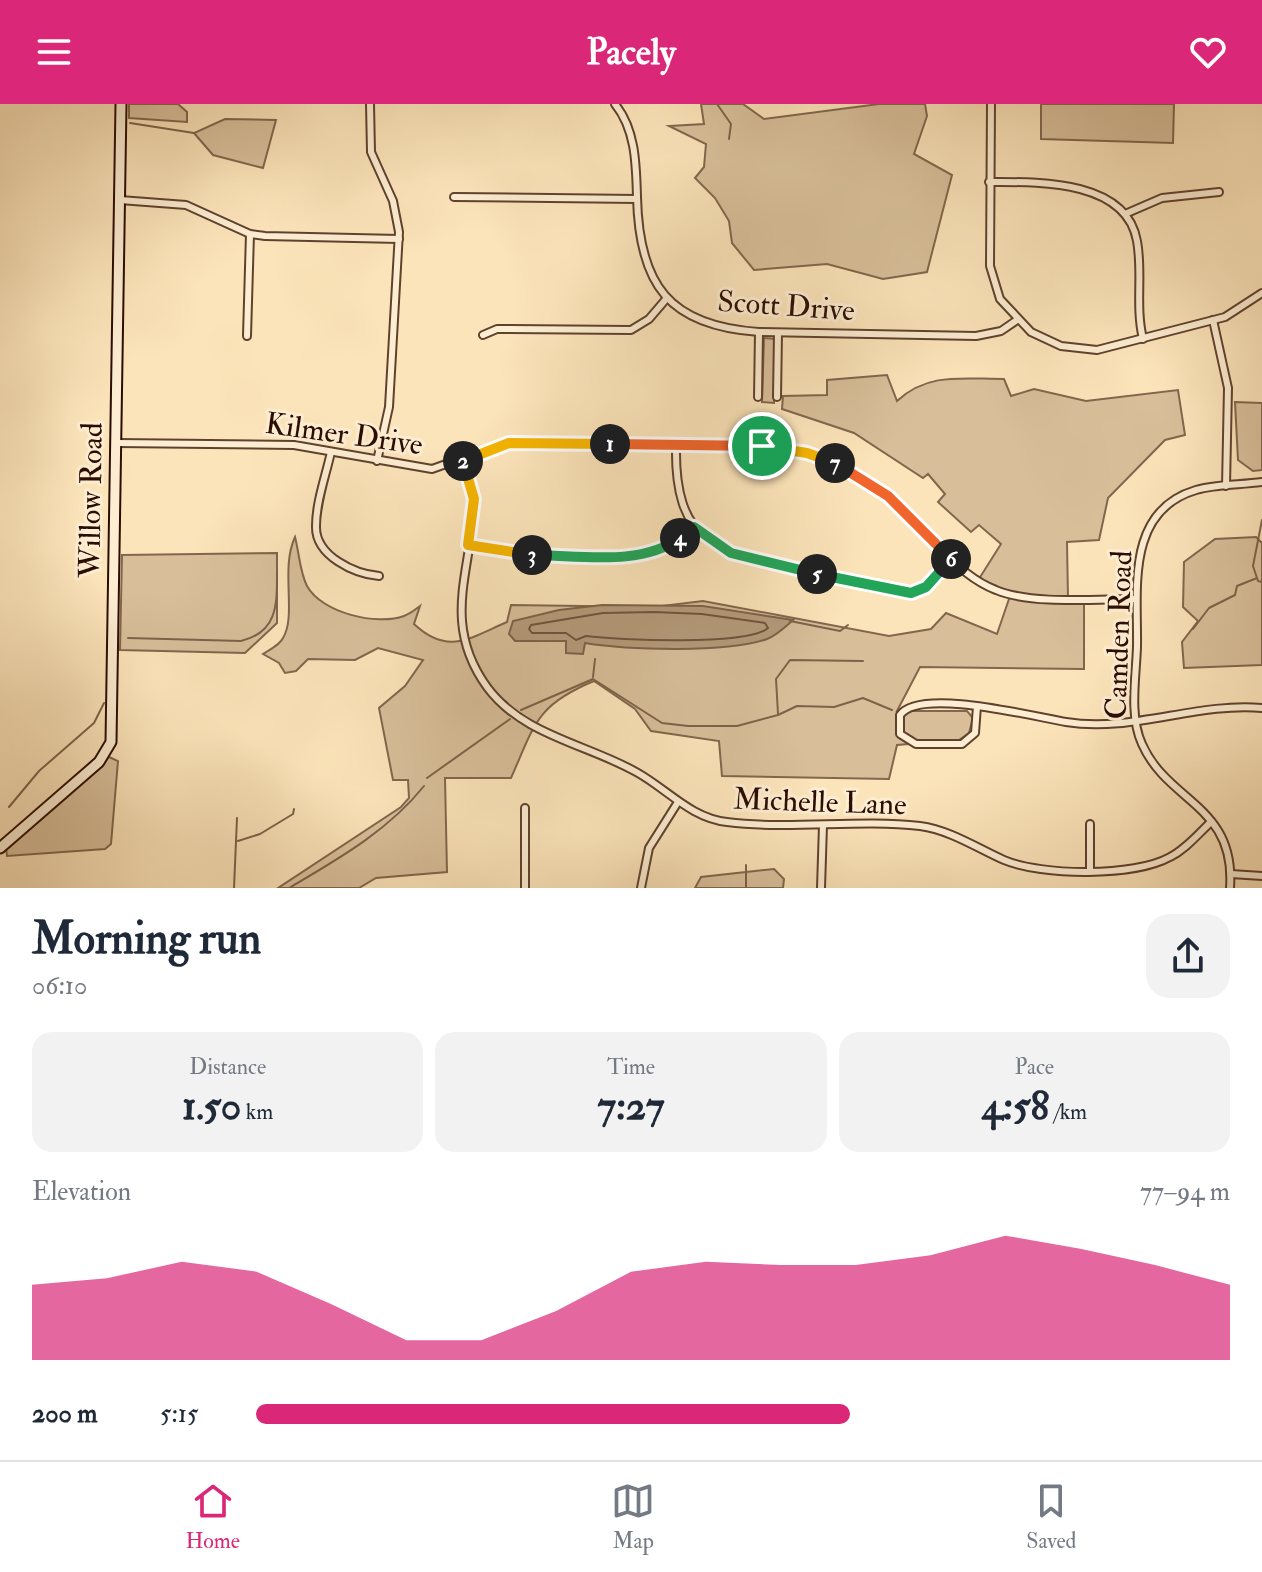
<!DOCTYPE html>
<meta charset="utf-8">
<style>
:root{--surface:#fff;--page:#f2f2f3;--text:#1f2937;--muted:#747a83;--line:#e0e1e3;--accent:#db2777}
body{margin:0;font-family:"IM FELL Double Pica",serif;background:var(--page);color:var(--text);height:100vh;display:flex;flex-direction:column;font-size:30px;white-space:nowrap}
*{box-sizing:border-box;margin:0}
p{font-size:26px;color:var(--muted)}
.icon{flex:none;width:44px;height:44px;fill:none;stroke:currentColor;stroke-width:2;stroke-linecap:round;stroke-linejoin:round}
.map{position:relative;height:784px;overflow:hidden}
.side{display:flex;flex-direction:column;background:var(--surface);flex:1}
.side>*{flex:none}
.pin{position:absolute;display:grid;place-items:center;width:68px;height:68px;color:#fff;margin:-34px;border:4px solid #fff;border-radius:50%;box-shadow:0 2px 8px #0007}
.km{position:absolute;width:40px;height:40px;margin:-20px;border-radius:50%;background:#222;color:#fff;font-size:22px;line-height:40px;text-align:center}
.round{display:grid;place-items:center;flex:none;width:84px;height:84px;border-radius:24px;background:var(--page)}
.summary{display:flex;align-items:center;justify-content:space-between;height:136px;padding:0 32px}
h1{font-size:44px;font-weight:700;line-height:60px}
.stats{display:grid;grid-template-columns:repeat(3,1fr);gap:12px;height:136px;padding:8px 32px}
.stats div{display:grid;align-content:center;border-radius:20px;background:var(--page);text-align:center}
.stats b{font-size:40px;font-weight:700}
.stats small{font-size:22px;font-weight:400}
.stats p{font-size:22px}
.chart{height:224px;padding:16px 32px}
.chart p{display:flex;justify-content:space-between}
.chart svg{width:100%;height:144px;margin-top:8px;fill:var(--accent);opacity:.7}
ul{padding:0 32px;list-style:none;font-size:26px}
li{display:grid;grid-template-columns:128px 96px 1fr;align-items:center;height:60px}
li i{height:20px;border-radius:10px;background:var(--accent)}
header{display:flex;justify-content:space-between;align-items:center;height:104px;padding:0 32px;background:var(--accent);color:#fff;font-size:36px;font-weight:700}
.dock{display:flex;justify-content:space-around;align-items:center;height:112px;border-top:2px solid var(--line);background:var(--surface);font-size:22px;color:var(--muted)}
.dock a{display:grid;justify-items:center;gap:4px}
.dock .current{color:var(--accent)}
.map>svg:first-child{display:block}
</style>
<header><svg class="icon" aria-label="menu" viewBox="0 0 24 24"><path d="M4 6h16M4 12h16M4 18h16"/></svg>Pacely<svg class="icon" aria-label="heart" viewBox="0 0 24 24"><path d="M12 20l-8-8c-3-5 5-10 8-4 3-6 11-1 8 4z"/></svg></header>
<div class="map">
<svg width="1262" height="784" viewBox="0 0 1262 784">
<rect width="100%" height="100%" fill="#fce4ba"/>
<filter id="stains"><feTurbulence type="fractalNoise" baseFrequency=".0025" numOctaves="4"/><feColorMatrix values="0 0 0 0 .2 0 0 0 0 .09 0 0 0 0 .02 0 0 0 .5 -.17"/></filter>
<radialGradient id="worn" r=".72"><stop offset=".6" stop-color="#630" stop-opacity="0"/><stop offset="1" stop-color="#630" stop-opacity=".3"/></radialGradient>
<g fill="#d8bf9a" stroke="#82664d" stroke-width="2">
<polygon points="129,0 178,0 187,8 187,18 129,14"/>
<polygon points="701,0 743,0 764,15 879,0 925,0 927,12 914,50 952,71 927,168 883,175 827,160 754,166 732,139 729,117 715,94 695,74 704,63 706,40 669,22 704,20"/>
<polygon points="1041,0 1174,0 1173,39 1041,35"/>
<polygon points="225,15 276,16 263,64 213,51 194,29"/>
<polygon points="764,234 776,235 774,299 762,298"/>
<path d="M887 271 897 297C928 268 963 275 1004 275L1011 292 1034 285 1086 297 1178 286 1185 331 1165 336 1108 394 1099 436 1067 438 1068 494H1084V565L920 563 897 607H967L973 614 969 629 959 636 897 641 889 675 722 672 719 637 651 627 635 605 594 577C536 601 535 620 511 674H445L447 768 376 774 359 784H278L401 703 409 694 408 676H393L379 604 405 582 423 556 378 544 355 556 308 555 296 567 285 569 279 559 263 550C269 546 280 541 283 534 297 511 280 465 295 433 299 448 300 469 307 482 322 509 377 522 404 512 410 510 416 505 420 502L414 520C448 552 470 534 507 518L511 501 654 503 703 497 889 532 931 525 946 509 997 530 1010 492 977 478 1001 440 979 421 971 428 938 398 945 390 928 370 923 374 854 329 782 305 783 292 827 291V276Z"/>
<polygon points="1235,298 1262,299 1262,366 1253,367 1238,356"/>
<polygon points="1256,433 1262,439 1262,561 1184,564 1182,538 1198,517 1183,503 1184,458 1215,435"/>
<polygon points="277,449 277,519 245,549 120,546 122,451"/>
<polygon points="109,653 118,657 111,740 105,745 7,752 6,744"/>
<polygon points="774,765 784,775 783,784 695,784 701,773"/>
</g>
<path fill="#b59b7b" stroke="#7e624a" stroke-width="2" d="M602 501 703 502 793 516C785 523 777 531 767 535 728 549 628 546 585 539L583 550 566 549V537H515L509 530 513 517 559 506Z"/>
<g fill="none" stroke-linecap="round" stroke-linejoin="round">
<path stroke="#70543e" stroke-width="2" d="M654 508 702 510 765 519 768 524C748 542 617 536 586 532L576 536 566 529H532L529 525 531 521 603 509Z"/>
<g stroke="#7e624a" stroke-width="2">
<polyline points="717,0 731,20 729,35"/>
<polyline points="130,19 194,29"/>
<polyline points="1262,416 1253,462 1258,477 1262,478"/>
<polyline points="790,517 840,527 848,521"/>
<polyline points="1193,525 1209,504 1235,491 1237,482 1257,474"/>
<path d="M128 534 241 537C278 528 277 500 277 468"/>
<polyline points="593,573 595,555"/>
<polyline points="521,606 593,575 662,619 688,622 737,622 778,611 797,602 834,603 863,594 892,606"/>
<polyline points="778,610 776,575 790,556 863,557"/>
<polyline points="427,674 510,615"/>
<polyline points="9,703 39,667 94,619 104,599"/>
<polyline points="238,737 260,730 293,710 294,705"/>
<polyline points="234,784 237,714"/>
<path d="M289 784C338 755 388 727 424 682"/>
<polyline points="746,784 746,761"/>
</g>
<defs>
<g id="street">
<polyline points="370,0 371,48 393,97 399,128 389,303 377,357"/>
<path d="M615 0C636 26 636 61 637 93 639 181 669 222 759 228L976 232 1001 227 1017 216"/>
<polyline points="991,0 990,162 1000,195 1031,228 1061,242 1097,246 1225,213 1262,189"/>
<path d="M989 78C1036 78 1126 75 1137 137 1143 169 1135 202 1143 235"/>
<polyline points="454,93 637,95"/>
<polyline points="120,96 186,101 250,130 265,132 399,135"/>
<polyline points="1125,110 1162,94 1219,88"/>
<polyline points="1213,216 1228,284 1226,382"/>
<polyline points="483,231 497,225 631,226 649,215 667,194"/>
<polyline points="247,232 250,130"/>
<polyline points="758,293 759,228"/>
<polyline points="777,293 778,229"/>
<path d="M116 339 294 341 432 365 502 340 520 338 792 346C853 358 891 395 933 438 953 457 970 476 996 486 1032 501 1097 495 1136 495"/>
<path d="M676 341C674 445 721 448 808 468 839 475 872 486 905 489L926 483 953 457"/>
<path d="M331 348C326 371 316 398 316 422 315 452 355 470 379 472"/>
<path d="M462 356C497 436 427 500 487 583 523 632 588 640 638 669 668 686 691 714 727 718 791 726 857 715 920 722 950 726 977 744 1004 756 1042 772 1134 773 1170 753 1186 745 1198 730 1211 718"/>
<path d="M468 441C512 450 610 461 652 448 668 443 681 433 694 423"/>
<path d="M977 602 975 629 962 640H916L900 630V611C920 583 1035 613 1066 618 1131 629 1197 598 1262 604"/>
<polyline points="1090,766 1090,720"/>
<polyline points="1231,770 1262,772"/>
<polyline points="525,784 525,704"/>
<polyline points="641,784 649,744 678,698"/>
<polyline points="821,784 823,721"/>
<path d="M1230 784C1236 701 1168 699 1142 640 1129 612 1136 573 1137 543 1138 486 1125 407 1196 386 1216 380 1240 381 1262 378"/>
</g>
<polyline id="secondary" points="0,744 99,658 111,638 121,0"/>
</defs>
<use href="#street" stroke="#5f422e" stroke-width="10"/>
<use href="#secondary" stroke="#2b0c00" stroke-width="13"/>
<use href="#street" stroke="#fdedd2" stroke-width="6"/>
<use href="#secondary" stroke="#fdedd2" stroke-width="9"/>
</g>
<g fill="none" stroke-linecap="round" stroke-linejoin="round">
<defs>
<polyline id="split-1" points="610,340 762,342"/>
<polyline id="split-2" points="463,357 509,339 610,340"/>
<polyline id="split-3" points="463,357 474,395 468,441 532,451"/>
<path id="split-4" d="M532 451C579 451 640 463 680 434"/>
<polyline id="split-5" points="680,434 694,423 731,449 817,470"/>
<polyline id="split-6" points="817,470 911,489 926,483 951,455"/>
<polyline id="split-7" points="835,359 888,392 951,455"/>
<polyline id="split-8" points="762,342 807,349 835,359"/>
</defs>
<use href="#split-1" stroke="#fff" stroke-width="16"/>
<use href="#split-2" stroke="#fff" stroke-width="16"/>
<use href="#split-3" stroke="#fff" stroke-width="16"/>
<use href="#split-4" stroke="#fff" stroke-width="16"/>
<use href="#split-5" stroke="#fff" stroke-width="16"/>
<use href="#split-6" stroke="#fff" stroke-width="16"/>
<use href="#split-7" stroke="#fff" stroke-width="16"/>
<use href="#split-8" stroke="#fff" stroke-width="16"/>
<use href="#split-1" stroke="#f0652b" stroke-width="10"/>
<use href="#split-2" stroke="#f5b400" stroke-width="10"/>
<use href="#split-3" stroke="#f5b400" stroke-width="10"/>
<use href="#split-4" stroke="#22a559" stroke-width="10"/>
<use href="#split-5" stroke="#22a559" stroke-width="10"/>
<use href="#split-6" stroke="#22a559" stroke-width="10"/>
<use href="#split-7" stroke="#f0652b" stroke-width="10"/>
<use href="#split-8" stroke="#f5b400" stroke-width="10"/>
</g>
<g text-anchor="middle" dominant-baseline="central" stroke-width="6" stroke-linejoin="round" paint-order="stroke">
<g font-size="30" fill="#2b0c00" stroke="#fdedd2">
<text transform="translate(786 202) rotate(4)">Scott Drive</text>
<text transform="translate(344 330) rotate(8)">Kilmer Drive</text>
<text transform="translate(91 396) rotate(-89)">Willow Road</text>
<text transform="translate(1119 531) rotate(-88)">Camden Road</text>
<text transform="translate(820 698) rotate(2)">Michelle Lane</text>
</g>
</g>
<rect width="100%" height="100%" filter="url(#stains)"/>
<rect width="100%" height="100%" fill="url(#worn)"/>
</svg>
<div class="pin" style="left:762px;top:342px;background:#1e9e55"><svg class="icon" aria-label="arrive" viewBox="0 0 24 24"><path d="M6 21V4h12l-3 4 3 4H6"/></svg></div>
<b class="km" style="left:610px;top:340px">1</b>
<b class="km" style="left:463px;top:357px">2</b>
<b class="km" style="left:532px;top:451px">3</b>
<b class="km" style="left:680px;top:434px">4</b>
<b class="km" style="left:817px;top:470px">5</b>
<b class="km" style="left:951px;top:455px">6</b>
<b class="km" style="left:835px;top:359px">7</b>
</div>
<section class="side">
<div class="summary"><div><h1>Morning run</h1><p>06:10</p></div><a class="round"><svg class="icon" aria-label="share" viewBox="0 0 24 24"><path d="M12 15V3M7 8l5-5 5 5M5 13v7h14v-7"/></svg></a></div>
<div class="stats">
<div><p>Distance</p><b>1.50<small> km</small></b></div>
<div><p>Time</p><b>7:27</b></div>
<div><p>Pace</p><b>4:58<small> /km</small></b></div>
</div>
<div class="chart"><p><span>Elevation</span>77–94 m</p>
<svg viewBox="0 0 160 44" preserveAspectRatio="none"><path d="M0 44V21L10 19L20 14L30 17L40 27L50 38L60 38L70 29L80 17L90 14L100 15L110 15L120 12L130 6L140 10L150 15L160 21V44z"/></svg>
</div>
<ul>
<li><b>200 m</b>5:15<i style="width:61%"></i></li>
</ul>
</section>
<nav class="dock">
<a class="current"><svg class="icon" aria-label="home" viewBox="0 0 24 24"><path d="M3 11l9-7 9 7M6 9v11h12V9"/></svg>Home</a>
<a><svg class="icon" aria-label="map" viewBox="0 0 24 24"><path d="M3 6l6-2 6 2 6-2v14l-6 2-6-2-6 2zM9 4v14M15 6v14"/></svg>Map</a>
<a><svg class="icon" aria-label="saved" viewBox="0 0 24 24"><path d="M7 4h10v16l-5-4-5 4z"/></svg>Saved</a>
</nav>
